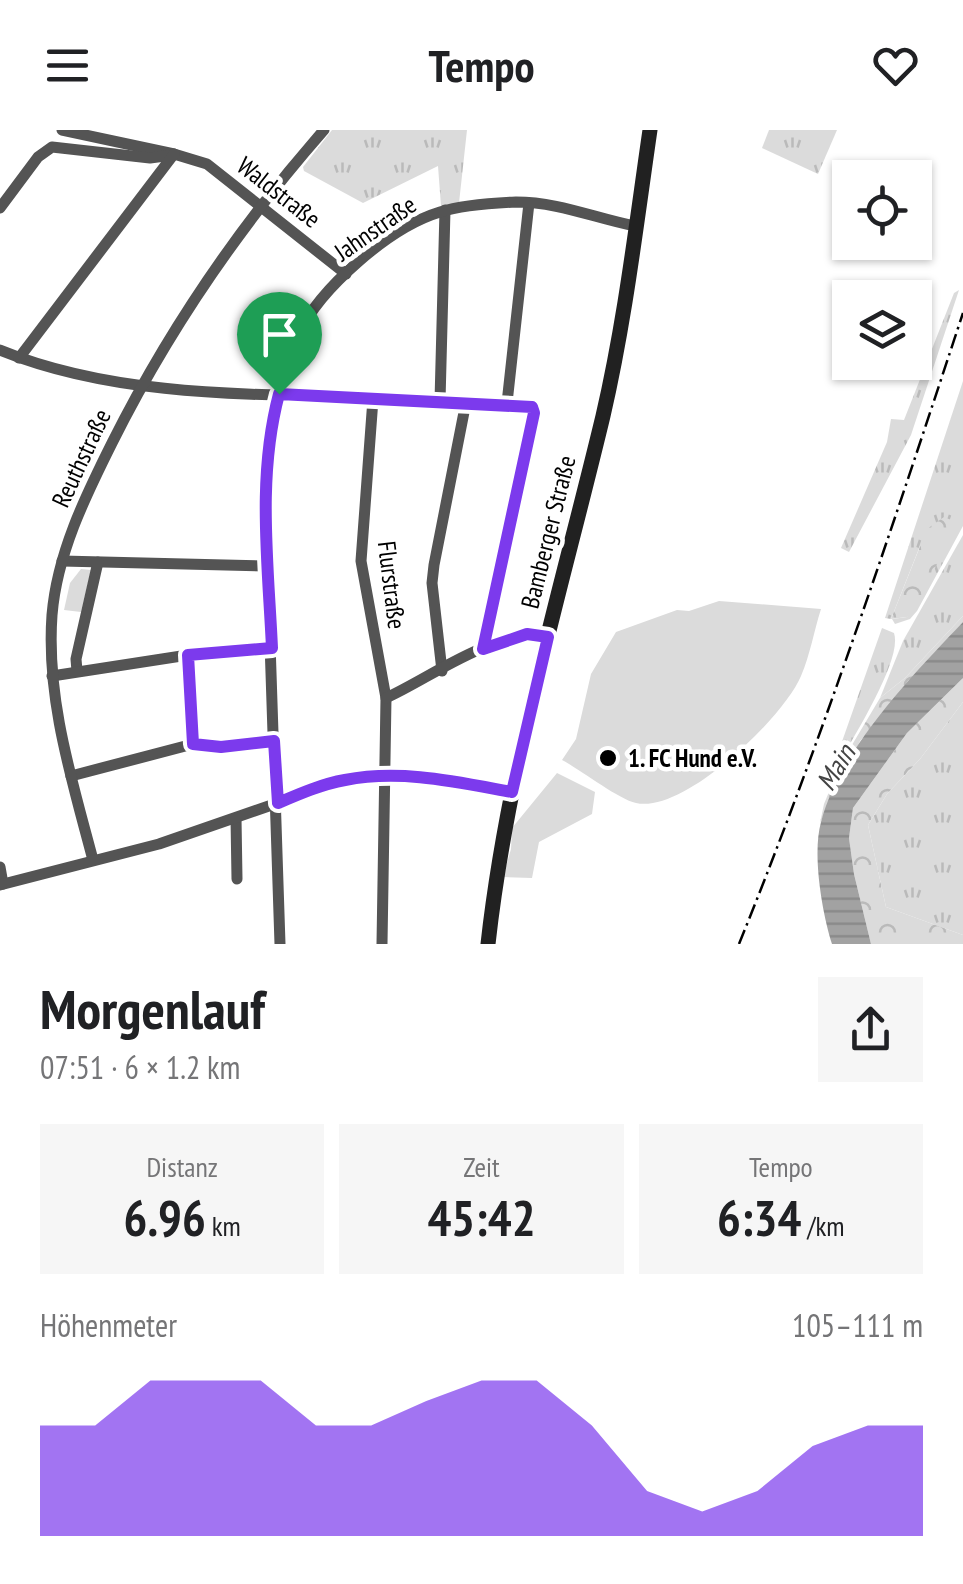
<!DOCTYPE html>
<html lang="de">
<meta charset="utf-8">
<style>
:root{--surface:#fff;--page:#f6f6f6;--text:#202124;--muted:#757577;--accent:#7c3aed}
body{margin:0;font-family:"PT Sans Narrow",sans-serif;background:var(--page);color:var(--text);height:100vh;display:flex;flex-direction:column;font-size:38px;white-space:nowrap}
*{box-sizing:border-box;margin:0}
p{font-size:32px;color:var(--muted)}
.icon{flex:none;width:55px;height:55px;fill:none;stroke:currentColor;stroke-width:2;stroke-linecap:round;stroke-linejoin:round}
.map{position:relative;height:814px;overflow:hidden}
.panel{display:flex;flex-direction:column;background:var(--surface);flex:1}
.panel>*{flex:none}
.controls{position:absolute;left:832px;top:30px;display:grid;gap:20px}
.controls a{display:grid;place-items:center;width:100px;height:100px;border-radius:0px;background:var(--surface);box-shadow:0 2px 8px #0004;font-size:50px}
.pin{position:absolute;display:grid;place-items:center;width:85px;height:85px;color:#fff;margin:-102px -42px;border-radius:50% 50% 50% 0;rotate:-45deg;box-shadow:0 0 10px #0007}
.pin .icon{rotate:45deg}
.round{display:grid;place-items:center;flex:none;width:105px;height:105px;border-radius:0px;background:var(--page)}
.overview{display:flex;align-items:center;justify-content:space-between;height:170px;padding:0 40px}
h1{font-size:55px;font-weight:800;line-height:75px}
.stats{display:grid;grid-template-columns:repeat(3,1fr);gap:15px;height:170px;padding:10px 40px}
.stats div{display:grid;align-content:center;border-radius:0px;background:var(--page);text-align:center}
.stats b{font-size:50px;font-weight:800}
.stats small{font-size:28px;font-weight:400}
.stats p{font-size:28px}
.chart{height:280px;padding:20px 40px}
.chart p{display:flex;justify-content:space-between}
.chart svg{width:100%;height:180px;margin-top:10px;fill:var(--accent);opacity:.7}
header{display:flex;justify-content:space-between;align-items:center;height:130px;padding:0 40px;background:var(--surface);font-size:45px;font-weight:800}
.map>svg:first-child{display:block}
</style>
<header><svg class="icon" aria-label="menu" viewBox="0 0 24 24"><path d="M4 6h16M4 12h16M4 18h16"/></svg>Tempo<svg class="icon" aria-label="heart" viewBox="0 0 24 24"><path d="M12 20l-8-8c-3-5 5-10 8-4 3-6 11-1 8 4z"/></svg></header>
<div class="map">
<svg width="963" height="814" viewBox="0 0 963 814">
<defs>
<pattern id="grass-tufts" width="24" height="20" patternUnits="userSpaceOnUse" patternTransform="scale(2.5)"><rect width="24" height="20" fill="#dbdbdb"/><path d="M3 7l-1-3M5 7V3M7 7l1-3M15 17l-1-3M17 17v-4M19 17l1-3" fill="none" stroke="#bababa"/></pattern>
<pattern id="forest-crowns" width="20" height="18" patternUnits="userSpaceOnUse" patternTransform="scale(2.5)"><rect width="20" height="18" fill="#dbdbdb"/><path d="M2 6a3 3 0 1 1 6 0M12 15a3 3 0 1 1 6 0" fill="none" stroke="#bababa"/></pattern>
<pattern id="water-rules" width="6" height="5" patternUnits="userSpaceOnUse" patternTransform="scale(2.5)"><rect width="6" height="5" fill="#a2a2a2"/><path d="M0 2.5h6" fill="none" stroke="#8a8a8a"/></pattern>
</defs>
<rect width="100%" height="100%" fill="#fff"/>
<g fill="url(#grass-tufts)">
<polygon points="332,0 467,0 459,73 441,76 438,36 363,73 304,41 303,37"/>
<polygon points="769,0 837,0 818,44 762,18"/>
<polygon points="959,160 911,305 849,422 841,418 887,312 891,289 904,290 954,163"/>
<polygon points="963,251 963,396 917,481 910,489 895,494 892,489 907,487 920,416 891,489 885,488"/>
<polygon points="963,405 963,486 905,548 880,568 903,511"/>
<path d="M882 498 894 503C904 533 841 625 826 657Z"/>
<polygon points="963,572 963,805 886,777 868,695 887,664 920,629"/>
</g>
<g fill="url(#forest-crowns)">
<polygon points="944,387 956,392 920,471 907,487 891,489 927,399"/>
<polygon points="963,486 963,492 860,611 820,693 824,674 840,635 880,568 905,548"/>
<polygon points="963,548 963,572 920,629 887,664 868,695 886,777 963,805 963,814 871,814 854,744 849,708 853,678 907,603"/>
</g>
<g fill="#dbdbdb">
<polygon points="81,439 91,440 81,482 64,480 70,453"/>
<path d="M719 471 821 479C814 501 810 525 801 546 784 587 684 684 636 673 618 669 581 640 562 630L576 609 591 544 616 502 677 480 689 481Z"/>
<polygon points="557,643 595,662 592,684 539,712 532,748 503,747 511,719 512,698"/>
</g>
<path fill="url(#water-rules)" d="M963 492V548L907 603 853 678 849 708 854 744 871 814H832C822 782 812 724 821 692 840 619 913 545 963 492Z"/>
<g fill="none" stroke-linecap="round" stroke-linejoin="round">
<g stroke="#545454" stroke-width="11">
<polyline points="62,0 174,24 207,34 346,144"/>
<polyline points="0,78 38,27 52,17 150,28 165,26"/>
<path d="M0 220C161 286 362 254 532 277L533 283 483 519"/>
<polyline points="19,228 174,24"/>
<polyline points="373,269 361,431 386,568 382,814"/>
<polyline points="440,271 445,80"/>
<polyline points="507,273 529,73"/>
<polyline points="62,431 268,436"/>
<polyline points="188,525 193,614"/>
<polyline points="77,541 76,529 98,432"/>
<polyline points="442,541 432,453 434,435 466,272"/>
<polyline points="52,546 188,525 272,518"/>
<path d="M386 568C434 546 495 498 548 507"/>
<polyline points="71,646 193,614 221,617 274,611"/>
<polyline points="236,688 237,749"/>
<path d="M93 730C72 650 46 569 52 485 57 424 85 367 112 313 169 199 239 97 324 0"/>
<polyline points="0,737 3,754"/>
<polyline points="0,755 159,714 344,650 414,647 448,649 512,662"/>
<path d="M280 814 265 362C267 310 275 253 298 205 320 158 390 97 440 82 462 75 492 73 516 72 559 72 594 88 635 96"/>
</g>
<path stroke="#212121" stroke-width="15" d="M488 814C508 635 561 461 603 286 625 191 636 96 650 0"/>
<path stroke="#000" stroke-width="2.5" stroke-dasharray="15 5 2.5 5" stroke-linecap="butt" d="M739 814C823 607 893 395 963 183"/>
</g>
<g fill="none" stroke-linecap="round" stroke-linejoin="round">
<defs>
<path id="route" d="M279 264 532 277 534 283 483 519 527 504 548 507 512 662C457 652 401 639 345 650 322 654 299 664 278 673L274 611 221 617 193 614 188 525 272 518C268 432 257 347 279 264Z"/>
</defs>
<use href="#route" stroke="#fff" stroke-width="20"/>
<use href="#route" stroke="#7c3aed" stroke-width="12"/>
</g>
<circle fill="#000" stroke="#fff" stroke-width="4" cx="608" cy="628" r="10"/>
<g text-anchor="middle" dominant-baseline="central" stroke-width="9" stroke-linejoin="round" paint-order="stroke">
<g font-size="25" fill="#000" stroke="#fff">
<text transform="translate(279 62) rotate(38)">Waldstraße</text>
<text transform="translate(375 98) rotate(-35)">Jahnstraße</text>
<text transform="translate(81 328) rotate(-65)">Reuthstraße</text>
<text transform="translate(548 402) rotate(-76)">Bamberger Straße</text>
<text transform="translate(392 455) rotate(83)">Flurstraße</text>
</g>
<g font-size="25" font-weight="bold" fill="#000" stroke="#fff" text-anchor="start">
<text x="628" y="628">1. FC Hund e.V.</text>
</g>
<g font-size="28" font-style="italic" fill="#434343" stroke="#fff">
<text transform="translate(835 637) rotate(-59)">Main</text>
</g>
</g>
</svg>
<div class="controls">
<a><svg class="icon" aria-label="locate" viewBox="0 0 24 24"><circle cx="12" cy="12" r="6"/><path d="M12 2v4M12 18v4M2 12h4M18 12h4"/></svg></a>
<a><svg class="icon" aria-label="layers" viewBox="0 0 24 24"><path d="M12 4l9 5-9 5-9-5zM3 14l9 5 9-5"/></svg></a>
</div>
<div class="pin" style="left:279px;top:264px;background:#1e9e55"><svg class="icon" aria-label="arrive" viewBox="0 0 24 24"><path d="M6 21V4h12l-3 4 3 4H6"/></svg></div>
</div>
<section class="panel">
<div class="overview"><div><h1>Morgenlauf</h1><p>07:51 · 6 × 1.2 km</p></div><a class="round"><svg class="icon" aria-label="share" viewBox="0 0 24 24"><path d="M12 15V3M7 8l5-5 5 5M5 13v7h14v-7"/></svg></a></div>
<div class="stats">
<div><p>Distanz</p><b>6.96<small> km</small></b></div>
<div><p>Zeit</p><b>45:42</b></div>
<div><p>Tempo</p><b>6:34<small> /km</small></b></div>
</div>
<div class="chart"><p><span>Höhenmeter</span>105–111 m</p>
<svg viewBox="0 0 160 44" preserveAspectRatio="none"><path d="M0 44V17L10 17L20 6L30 6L40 6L50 17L60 17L70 11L80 6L90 6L100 17L110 33L120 38L130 33L140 22L150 17L160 17V44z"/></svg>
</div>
</section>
